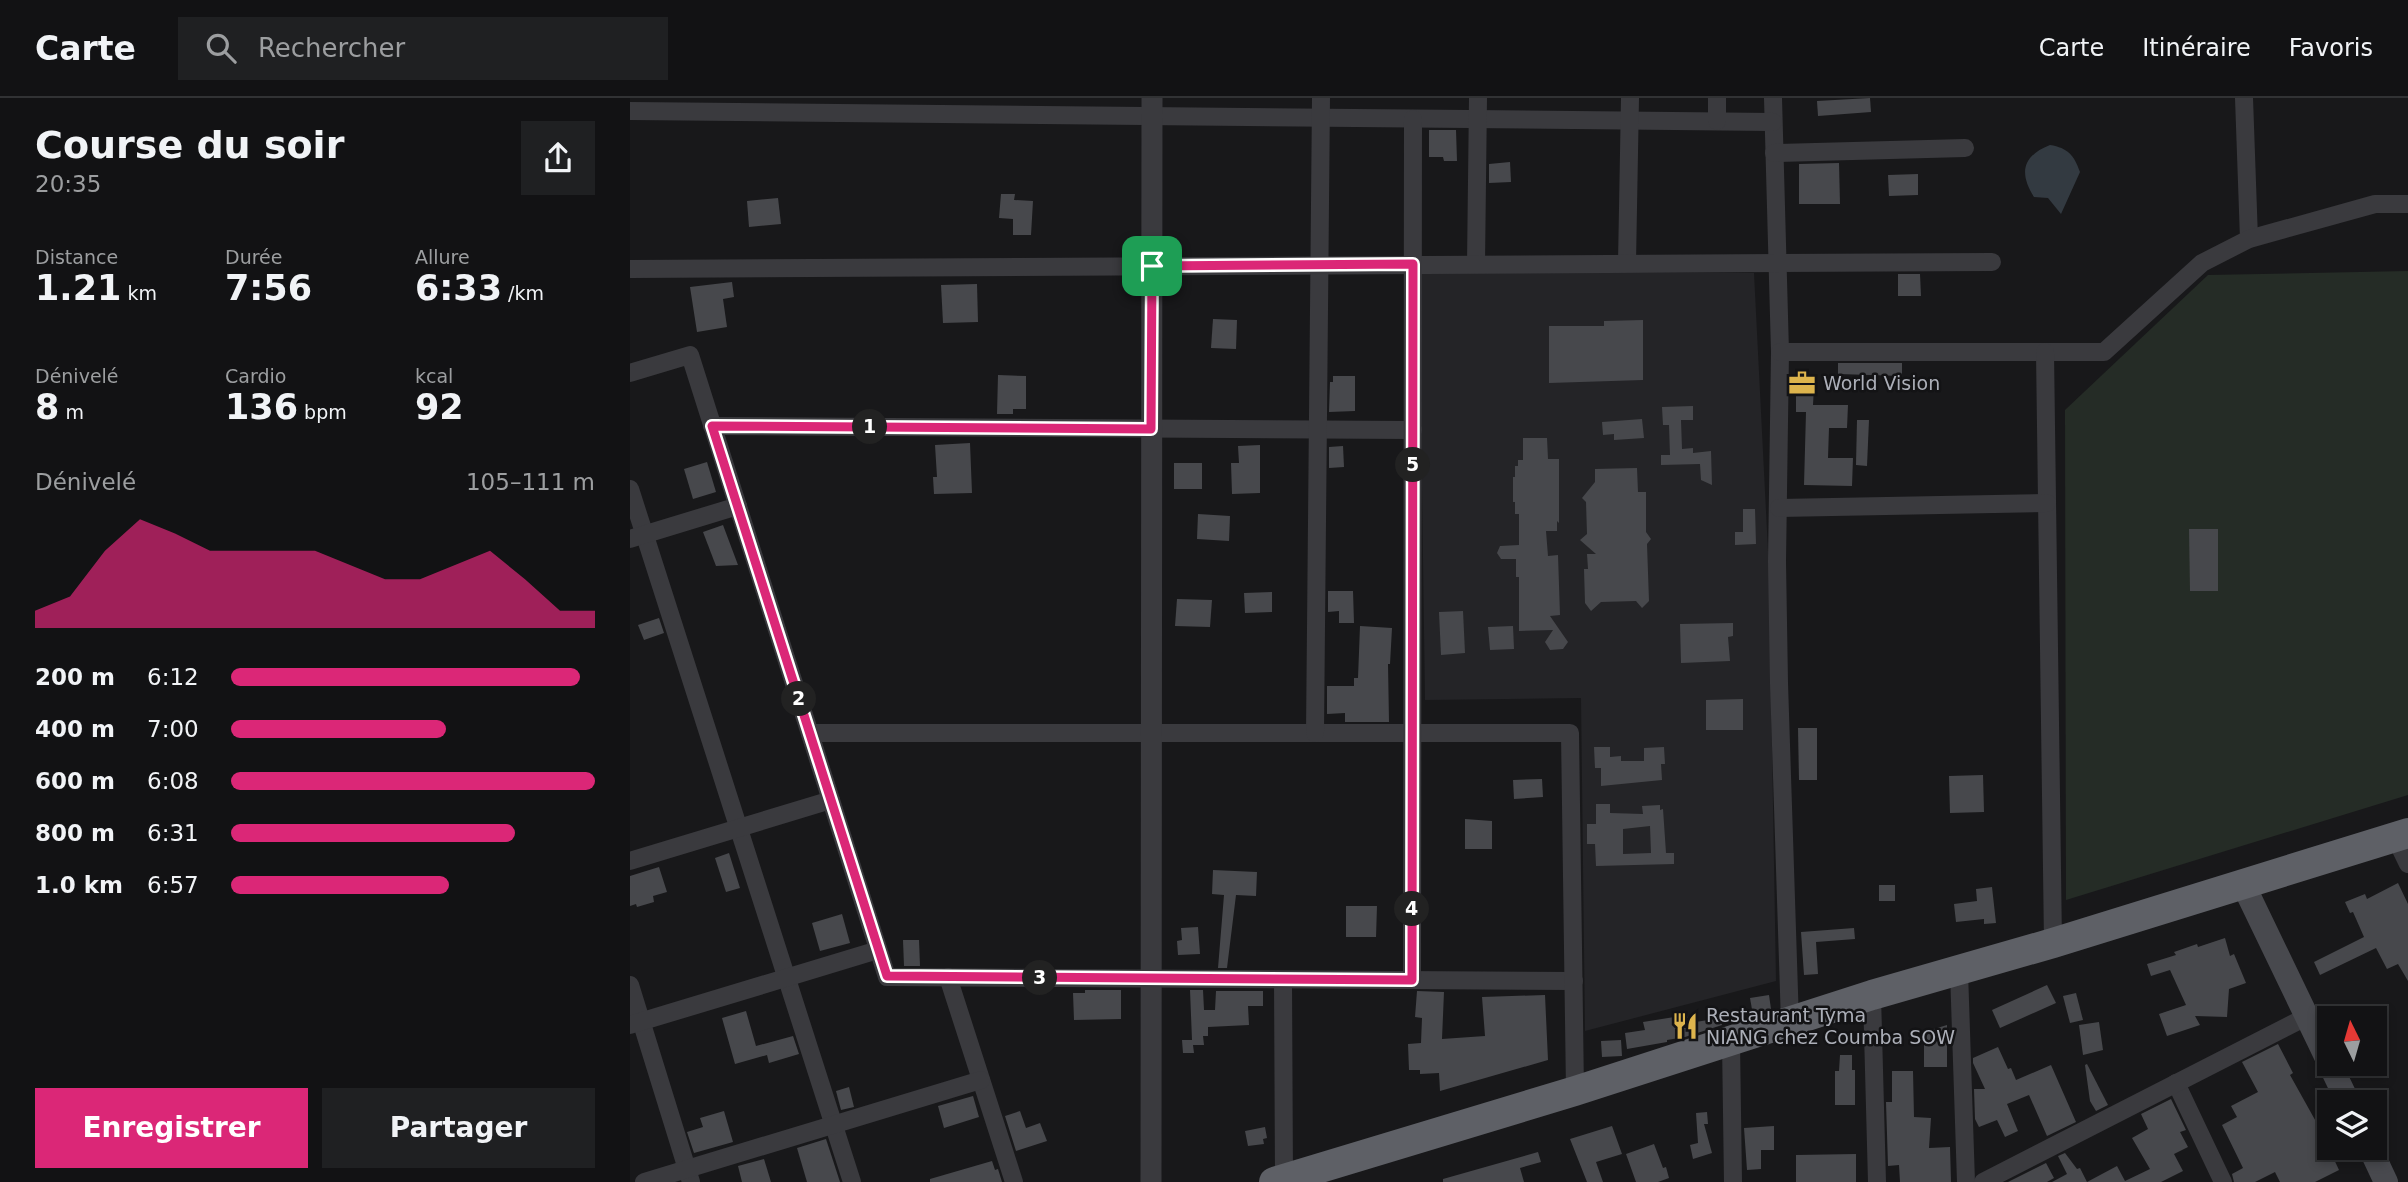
<!DOCTYPE html>
<html lang="fr">
<meta charset="utf-8">
<style>
:root{--surface:#121214;--page:#1f2022;--text:#f1f3f6;--muted:#9c9ea0;--line:#313234;--accent:#db2777}
body{margin:0;font-family:"DejaVu Sans",sans-serif;background:var(--page);color:var(--text);height:100vh;display:flex;flex-direction:column;font-size:26px;white-space:nowrap}
*{box-sizing:border-box;margin:0}
p{font-size:23px;color:var(--muted)}
.icon{flex:none;width:38px;height:38px;fill:none;stroke:currentColor;stroke-width:2;stroke-linecap:round;stroke-linejoin:round}
.map{position:relative;flex:1;overflow:hidden}
.sheet{display:flex;flex-direction:column;background:var(--surface);width:630px}
.sheet>*{flex:none}
.needle{width:46px;rotate:355deg}
.tools{position:absolute;left:1687px;top:908px;display:grid;gap:14px}
.tools a{display:grid;place-items:center;width:70px;height:70px;border-radius:0px;background:var(--surface);box-shadow:0 4px 10px #0003,0 0 0 2px var(--line);font-size:35px}
.pin{position:absolute;display:grid;place-items:center;width:60px;height:60px;color:#fff;margin:-30px;border-radius:14px;box-shadow:0 4px 10px #0006}
.km{position:absolute;width:35px;height:35px;margin:-18px;border-radius:50%;background:#222;color:#fff;font-size:19px;line-height:35px;text-align:center}
.round{display:grid;place-items:center;flex:none;width:74px;height:74px;border-radius:0px;background:var(--page)}
.overview{display:flex;align-items:center;justify-content:space-between;height:119px;padding:0 35px}
h1{font-size:38px;font-weight:700;line-height:52px}
.stats{display:grid;grid-template-columns:repeat(3,1fr);gap:10px;height:119px;padding:7px 35px}
.stats div{display:grid;align-content:center}
.stats b{font-size:35px;font-weight:700}
.stats small{font-size:19px;font-weight:400}
.stats p{font-size:19px}
.chart{height:196px;padding:14px 35px}
.chart p{display:flex;justify-content:space-between}
.chart svg{width:100%;height:126px;margin-top:7px;fill:var(--accent);opacity:.7}
.primary-button{display:flex;gap:14px;margin-top:auto;padding:14px 35px}
.primary-button a{flex:1;height:80px;border-radius:0px;background:var(--accent);color:#fff;font-size:28px;font-weight:700;line-height:80px;text-align:center}
.primary-button a+a{background:var(--page);color:var(--text)}
ul{padding:0 35px;list-style:none;font-size:23px}
li{display:grid;grid-template-columns:112px 84px 1fr;align-items:center;height:52px}
li i{height:18px;border-radius:9px;background:var(--accent)}
header{display:flex;align-items:center;gap:42px;box-sizing:border-box;height:98px;padding:0 35px;background:var(--surface);border-bottom:2px solid var(--line)}
header strong{font-size:33px}
nav{display:flex;gap:38px;margin-inline-start:auto;font-size:24px}
.search{width:490px;height:63px;background:var(--page);display:flex;align-items:center;gap:18px;box-sizing:border-box;padding:0 24px;border-radius:0px;color:var(--muted);font-size:26px}
main{display:flex;flex:1;min-height:0}
.map>svg:first-child{display:block}
</style>
<header>
<strong>Carte</strong>
<div class="search"><svg class="icon" aria-label="search" viewBox="0 0 24 24"><circle cx="10" cy="10" r="6"/><path d="M15 15l6 6"/></svg>Rechercher</div>
<nav><a>Carte</a><a>Itinéraire</a><a>Favoris</a></nav>
</header>
<main>
<section class="sheet">
<div class="overview"><div><h1>Course du soir</h1><p>20:35</p></div><a class="round"><svg class="icon" aria-label="share" viewBox="0 0 24 24"><path d="M12 15V3M7 8l5-5 5 5M5 13v7h14v-7"/></svg></a></div>
<div class="stats">
<div><p>Distance</p><b>1.21<small> km</small></b></div>
<div><p>Durée</p><b>7:56</b></div>
<div><p>Allure</p><b>6:33<small> /km</small></b></div>
</div>
<div class="stats">
<div><p>Dénivelé</p><b>8<small> m</small></b></div>
<div><p>Cardio</p><b>136<small> bpm</small></b></div>
<div><p>kcal</p><b>92</b></div>
</div>
<div class="chart"><p><span>Dénivelé</span>105–111 m</p>
<svg viewBox="0 0 160 44" preserveAspectRatio="none"><path d="M0 44V38L10 33L20 17L30 6L40 11L50 17L60 17L70 17L80 17L90 22L100 27L110 27L120 22L130 17L140 27L150 38L160 38V44z"/></svg>
</div>
<ul>
<li><b>200 m</b>6:12<i style="width:96%"></i></li>
<li><b>400 m</b>7:00<i style="width:59%"></i></li>
<li><b>600 m</b>6:08<i style="width:100%"></i></li>
<li><b>800 m</b>6:31<i style="width:78%"></i></li>
<li><b>1.0 km</b>6:57<i style="width:60%"></i></li>
</ul>
<div class="primary-button"><a>Enregistrer</a><a>Partager</a></div>
</section>
<div class="map">
<svg width="1778" height="1084" viewBox="0 0 1778 1084">
<rect width="100%" height="100%" fill="#18181a"/>
<polygon fill="#242427" points="789,175 1124,175 1139,473 1146,883 955,933 951,600 795,602"/>
<polygon fill="#252c26" points="1778,173 1778,697 1436,802 1435,312 1578,177"/>
<path fill="#333a41" d="M1420 47C1438 50 1444 57 1450 74L1431 116 1418 100 1404 99C1389 75 1392 58 1420 47Z"/>
<g fill="#47484c" fill-rule="evenodd">
<polygon points="1240,0 1241,14 1188,18 1187,3"/>
<polygon points="799,32 826,32 827,63 814,63 813,59 799,59"/>
<polygon points="880,64 881,84 859,85 859,66"/>
<polygon points="1209,65 1210,106 1169,106 1169,66"/>
<polygon points="1288,76 1288,97 1259,98 1258,77"/>
<polygon points="371,96 385,96 384,102 403,103 401,137 383,137 383,121 369,120"/>
<polygon points="148,100 151,126 119,129 117,103"/>
<polygon points="1268,176 1290,176 1291,198 1268,198"/>
<polygon points="102,184 104,199 93,201 97,229 67,234 60,189"/>
<polygon points="347,186 348,224 313,225 311,187"/>
<polygon points="583,221 607,222 606,251 581,250"/>
<polygon points="1013,222 1013,282 919,285 919,228 974,228 974,223"/>
<polygon points="1208,265 1272,265 1272,278 1208,276"/>
<polygon points="368,277 396,278 396,311 383,311 383,316 367,316"/>
<polygon points="703,278 725,278 725,313 699,314 700,284 703,284"/>
<polygon points="1166,287 1184,288 1183,307 1218,307 1217,330 1199,330 1198,360 1223,360 1222,388 1174,387 1176,314 1166,314"/>
<polygon points="1063,308 1063,322 1051,322 1052,351 1063,350 1063,355 1081,353 1082,387 1071,382 1070,366 1031,367 1031,357 1040,357 1039,327 1033,327 1032,309"/>
<polygon points="1012,321 1014,340 984,342 984,336 973,337 972,324"/>
<polygon points="1227,322 1239,322 1237,368 1226,367"/>
<polygon points="893,340 917,340 918,361 929,361 929,425 927,423 927,433 916,433 918,458 928,457 930,517 920,518 938,544 933,551 920,552 915,544 923,532 889,533 889,479 886,479 886,461 871,461 867,455 870,448 889,447 889,416 885,416 885,404 883,404 883,379 885,379 885,368 888,368 888,362 893,362"/>
<polygon points="340,345 342,395 304,396 303,379 307,379 305,347"/>
<polygon points="630,347 630,395 602,396 601,365 609,365 608,348"/>
<polygon points="713,348 714,369 699,370 699,349"/>
<polygon points="77,364 86,394 63,401 54,371"/>
<rect x="544" y="365" width="28" height="26"/>
<polygon points="1007,370 1008,394 1016,394 1016,434 1021,441 1017,446 1019,503 1012,510 1006,503 971,504 961,513 955,505 954,471 958,471 957,456 966,456 950,442 957,436 956,404 952,400 965,384 965,371"/>
<polygon points="1113,411 1125,411 1126,446 1105,447 1105,434 1113,434"/>
<polygon points="568,416 600,418 599,443 567,441"/>
<polygon points="93,427 108,467 86,468 73,434"/>
<polygon points="1559,431 1588,431 1588,493 1560,493"/>
<polygon points="698,493 723,493 724,525 709,525 709,513 698,514"/>
<polygon points="642,494 642,514 615,515 614,495"/>
<polygon points="547,501 582,502 580,529 545,528"/>
<polygon points="833,513 835,555 811,557 809,514"/>
<polygon points="29,520 34,535 14,542 8,527"/>
<polygon points="1103,525 1103,538 1098,539 1100,563 1051,565 1050,526"/>
<polygon points="730,528 762,530 760,566 758,566 759,624 715,624 715,615 697,616 697,588 724,588 724,580 728,580"/>
<polygon points="883,528 884,551 860,552 858,529"/>
<polygon points="1113,601 1113,632 1076,632 1076,602"/>
<polygon points="1168,630 1187,630 1187,682 1169,682"/>
<polygon points="964,649 980,649 980,659 991,658 991,663 1014,663 1014,650 1034,649 1035,666 1031,666 1032,682 971,688 971,670 965,670"/>
<polygon points="1353,677 1354,714 1320,715 1319,678"/>
<polygon points="912,681 913,699 884,701 883,682"/>
<path d="M966 706H980V715L1013 716 1012 708 1030 707V712L1033 711 1036 755H1044V766L966 768 965 746H957V726H966ZM1020 728 1021 755 993 756V731Z"/>
<polygon points="835,721 862,723 862,751 835,751"/>
<polygon points="99,755 110,790 96,794 85,760"/>
<polygon points="29,769 37,794 23,798 24,804 7,809 6,806 0,808 0,778"/>
<polygon points="583,772 627,774 626,798 606,797 597,870 588,870 594,797 582,796"/>
<polygon points="1768,785 1778,806 1778,883 1768,866 1757,871 1746,850 1690,877 1684,864 1734,839 1723,814 1720,815 1715,804 1735,796 1737,801"/>
<rect x="1249" y="787" width="16" height="16"/>
<polygon points="1362,789 1366,825 1354,826 1354,821 1326,824 1324,806 1347,803 1346,791"/>
<polygon points="716,808 747,808 746,839 716,839"/>
<polygon points="212,816 220,845 190,853 182,825"/>
<polygon points="568,829 570,856 548,857 547,843 552,842 551,830"/>
<polygon points="1224,830 1225,841 1186,844 1188,876 1174,877 1171,834"/>
<polygon points="1595,840 1600,858 1604,856 1616,885 1599,891 1597,919 1565,918 1570,927 1537,938 1529,916 1556,907 1540,872 1521,878 1517,866 1546,857 1544,854 1567,846 1568,849"/>
<polygon points="273,842 289,842 290,868 274,868"/>
<polygon points="1417,887 1426,905 1370,930 1362,912"/>
<polygon points="455,892 491,892 491,921 444,922 443,895 455,895"/>
<polygon points="560,892 573,892 574,912 585,912 586,893 633,893 633,908 618,908 619,927 578,929 578,938 573,938 574,947 563,947 564,955 553,955 552,942 562,942"/>
<polygon points="787,893 814,894 812,941 855,938 852,899 915,897 918,962 810,993 809,975 790,976 790,972 779,972 778,946 791,945 792,920 785,919"/>
<polygon points="1446,895 1453,922 1440,925 1433,898"/>
<polygon points="1139,897 1141,911 1123,917 1120,900"/>
<polygon points="116,913 126,948 163,938 169,956 139,965 137,957 105,966 92,920"/>
<polygon points="1057,917 1059,925 1091,920 1092,927 1055,939 1037,942 1037,944 997,951 995,935 1015,932 1013,924"/>
<polygon points="1469,924 1473,952 1453,957 1449,927"/>
<polygon points="1317,927 1317,969 1294,969 1294,934"/>
<polygon points="991,942 992,958 972,959 971,943"/>
<polygon points="1648,946 1663,975 1660,977 1689,1029 1709,1072 1685,1084 1650,1084 1645,1074 1625,1084 1604,1084 1602,1076 1613,1070 1592,1027 1607,1019 1601,1008 1628,994 1612,964"/>
<polygon points="1368,949 1378,971 1381,970 1386,982 1421,967 1446,1024 1417,1038 1399,997 1377,1006 1388,1033 1375,1039 1367,1022 1349,1029 1345,1021 1344,991 1355,991 1343,965 1343,960"/>
<polygon points="1210,957 1222,957 1222,972 1225,972 1225,1007 1205,1007 1205,973 1209,973"/>
<polygon points="1457,966 1478,1007 1466,1013 1460,1003 1455,967"/>
<polygon points="1262,973 1283,973 1284,1019 1301,1020 1299,1050 1320,1049 1321,1084 1270,1084 1269,1067 1258,1068 1256,1004 1262,1004"/>
<polygon points="219,989 224,1009 211,1012 206,993"/>
<polygon points="343,998 349,1019 314,1030 308,1008"/>
<polygon points="1541,1001 1556,1032 1550,1034 1558,1049 1544,1056 1553,1073 1531,1084 1422,1084 1437,1076 1428,1058 1435,1055 1447,1071 1450,1070 1457,1084 1487,1068 1495,1083 1520,1071 1502,1040 1518,1031 1511,1016"/>
<polygon points="94,1013 103,1044 64,1055 57,1034 73,1029 70,1020"/>
<polygon points="390,1013 396,1030 410,1025 417,1043 386,1053 375,1018"/>
<polygon points="1077,1014 1078,1026 1074,1026 1082,1055 1063,1061 1060,1047 1068,1045 1066,1015"/>
<polygon points="982,1028 992,1056 966,1064 973,1084 957,1084 940,1041"/>
<polygon points="1144,1028 1144,1052 1131,1052 1131,1071 1117,1072 1114,1030"/>
<polygon points="635,1029 637,1040 633,1041 634,1046 618,1048 615,1033"/>
<polygon points="196,1041 210,1084 177,1084 167,1050"/>
<polygon points="1024,1046 1033,1070 1036,1069 1039,1080 1028,1084 1006,1084 996,1056"/>
<polygon points="908,1054 911,1064 890,1070 894,1084 813,1084 813,1081"/>
<polygon points="1226,1056 1226,1084 1166,1084 1166,1057"/>
<polygon points="134,1061 141,1084 112,1084 108,1068"/>
<polygon points="362,1063 365,1072 368,1071 372,1084 300,1084 300,1081"/>
<polygon points="1416,1065 1424,1080 1417,1084 1378,1084"/>
</g>
<g fill="none" stroke-linecap="round" stroke-linejoin="round">
<g stroke="#3a3a3e" stroke-width="18">
<polyline points="1143,0 1150,254 1147,464 1149,585 1160,925"/>
<polyline points="1614,0 1619,141"/>
<polyline points="0,13 1143,24"/>
<polyline points="1087,23 1087,0"/>
<polyline points="1144,55 1335,50"/>
<polyline points="997,165 1000,0"/>
<polyline points="846,166 848,0"/>
<polyline points="0,171 1362,164"/>
<polyline points="1150,254 1474,254 1572,165 1619,141 1745,106 1778,106"/>
<polyline points="1415,254 1423,845"/>
<polyline points="0,275 60,257 257,879 944,883"/>
<polyline points="82,328 783,332"/>
<polyline points="0,391 222,1084"/>
<polyline points="1149,410 1417,405"/>
<polyline points="0,441 108,408"/>
<polyline points="180,635 940,635 945,993"/>
<polyline points="685,635 691,0"/>
<polyline points="1765,739 1778,766"/>
<polyline points="0,763 201,702"/>
<polyline points="1329,873 1336,1084"/>
<polyline points="318,879 384,1084"/>
<polyline points="653,882 654,1081"/>
<polyline points="782,882 783,21"/>
<polyline points="0,887 61,1084"/>
<polyline points="1242,897 1247,1084"/>
<polyline points="0,927 248,852"/>
<polyline points="1101,944 1103,1084"/>
<polyline points="1546,985 1593,1084"/>
<polyline points="14,1084 351,982"/>
<polyline points="1353,1084 1676,919"/>
</g>
<polyline stroke="#3a3a3e" stroke-width="21" points="521,1084 522,0"/>
<g stroke="#48494e" stroke-width="24">
<polyline points="1613,786 1718,1004"/>
<polyline points="1740,1050 1756,1084"/>
</g>
<polyline stroke="#5e6066" stroke-width="30" points="644,1084 945,993 1242,897 1423,845 1778,735"/>
</g>
<g fill="none" stroke-linecap="round" stroke-linejoin="round">
<defs>
<polygon id="route" points="783,166 782,882 257,878 82,328 521,331 522,168"/>
</defs>
<use href="#route" stroke="#fff" stroke-width="14"/>
<use href="#route" stroke="#db2777" stroke-width="9"/>
</g>
<defs>
<symbol id="office-bare" viewBox="-9 -9 18 18"><path d="M-6-3h4V-5.5h4V-3h4V5H-6ZM-1-4.5V-3h2v-1.5ZM-6 0V1H6V0Z" fill="#ddb44d" stroke="#131315" stroke-width="2.5" paint-order="stroke"/></symbol>
<symbol id="restaurant-bare" viewBox="-9 -9 18 18"><path d="M-5-6h1v4h1v-4h1v4h1v-4h1v5L-1.5 .5V6h-2V.5L-5-1ZM5-6V6H3V1.5H1.5Q1.5-4 5-6Z" fill="#ddb44d" stroke="#131315" stroke-width="2.5" paint-order="stroke"/></symbol>
</defs>
<g fill-rule="evenodd">
<use href="#office-bare" x="1153" y="266" width="38" height="38"/>
<use href="#restaurant-bare" x="1036" y="909" width="38" height="38"/>
</g>
<g text-anchor="middle" dominant-baseline="central" stroke-width="5" stroke-linejoin="round" paint-order="stroke">
<g font-size="19" fill="#acafb8" stroke="#131315" text-anchor="start">
<text x="1193" y="285">World Vision</text>
<text x="1076" y="917">Restaurant Tyma<tspan x="1076" dy="22">NIANG chez Coumba SOW</tspan></text>
</g>
</g>
</svg>
<div class="tools">
<a><svg class="needle" viewBox="-14 -14 28 28"><path d="M0-13l5 13h-10z" fill="#e53935"/><path d="M0 13l5-13h-10z" fill="#9c9ea0"/></svg></a>
<a><svg class="icon" aria-label="layers" viewBox="0 0 24 24"><path d="M12 4l9 5-9 5-9-5zM3 14l9 5 9-5"/></svg></a>
</div>
<div class="pin" style="left:522px;top:168px;background:#1e9e55"><svg class="icon" aria-label="arrive" viewBox="0 0 24 24"><path d="M6 21V4h12l-3 4 3 4H6"/></svg></div>
<b class="km" style="left:240px;top:329px">1</b>
<b class="km" style="left:169px;top:601px">2</b>
<b class="km" style="left:410px;top:880px">3</b>
<b class="km" style="left:782px;top:811px">4</b>
<b class="km" style="left:783px;top:367px">5</b>
</div>
</main>
